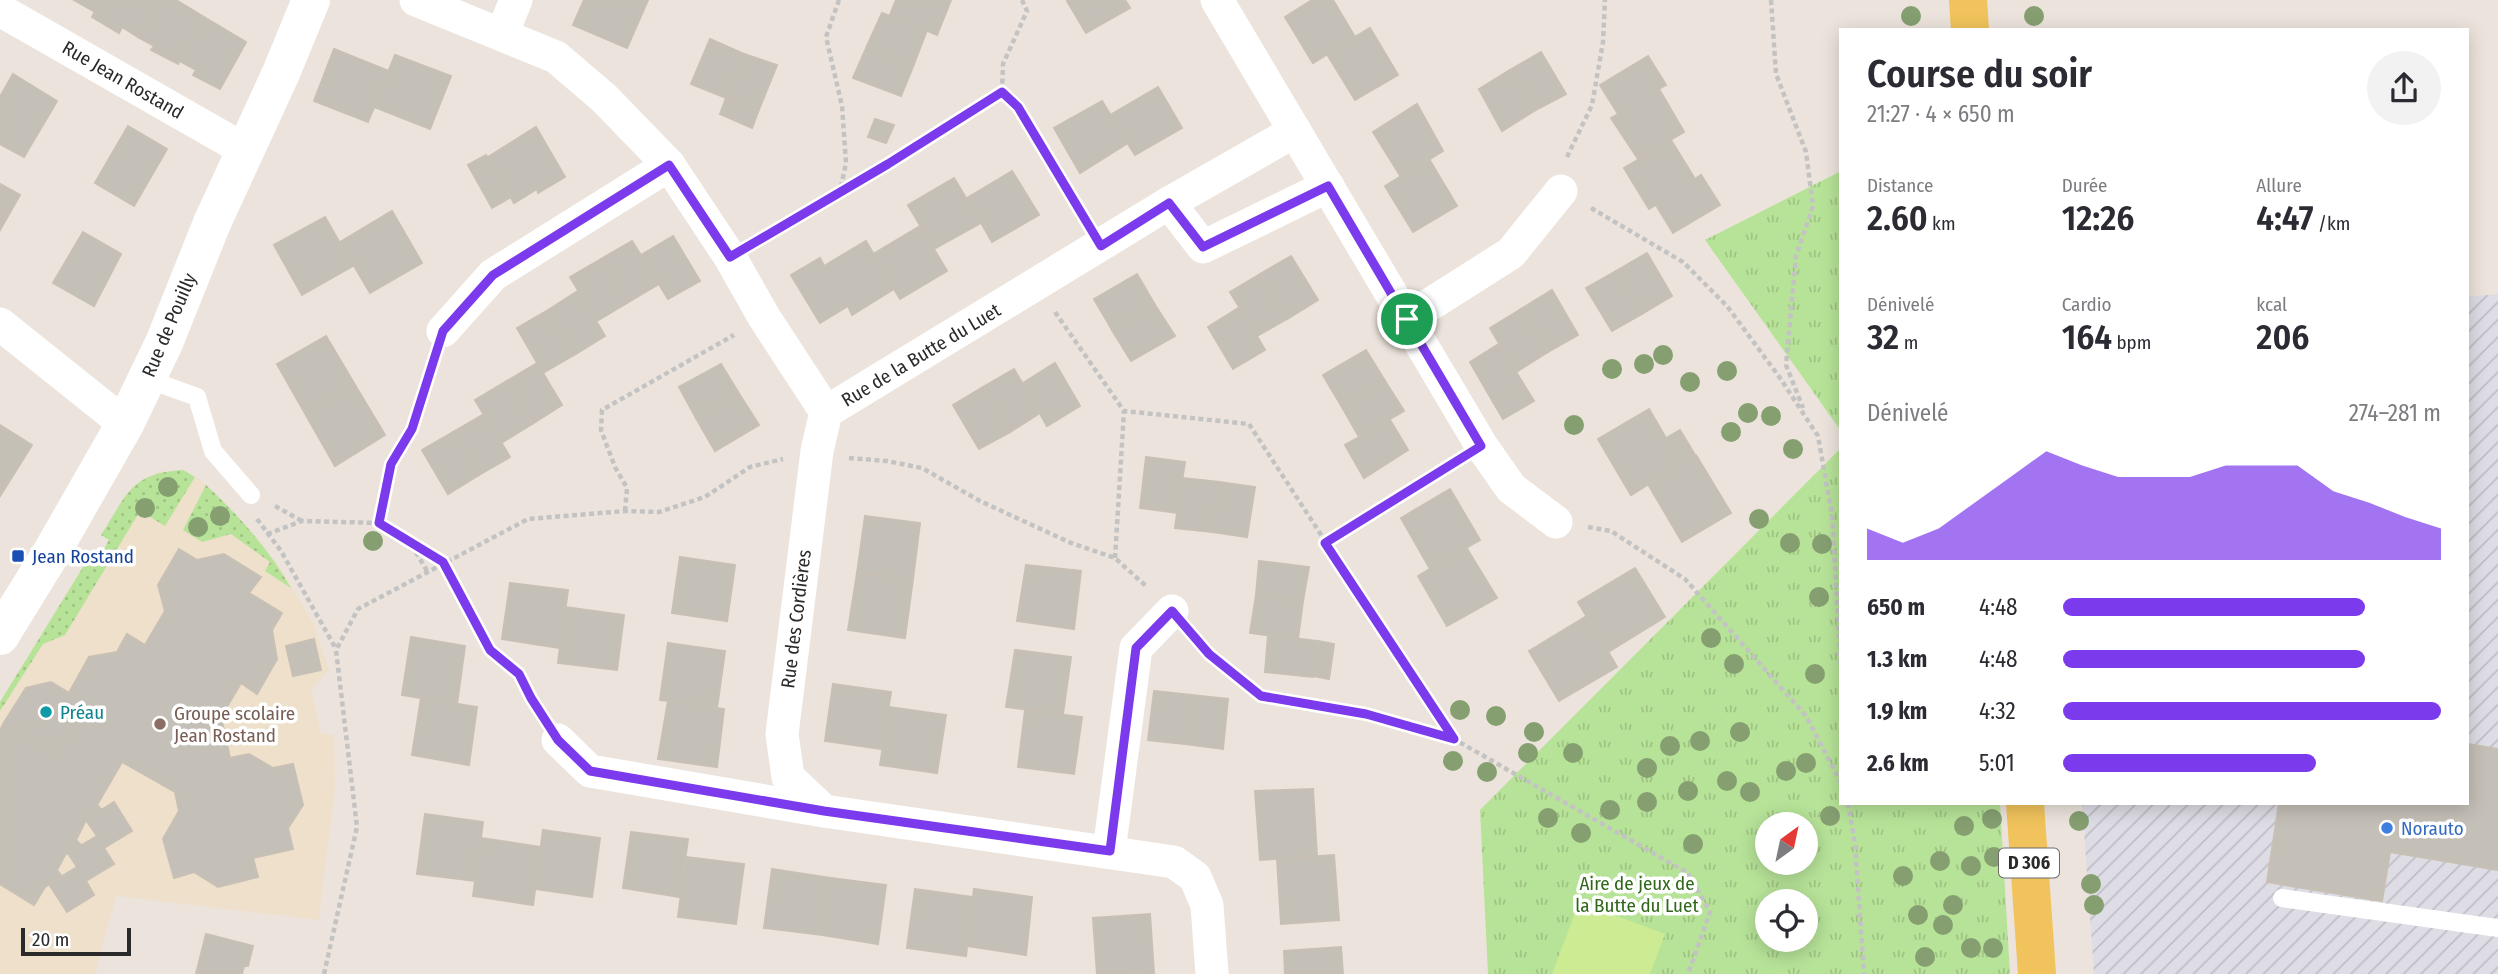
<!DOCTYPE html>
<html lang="fr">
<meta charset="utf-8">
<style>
:root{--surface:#fff;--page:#f2f2f3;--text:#2b2b33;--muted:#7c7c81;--accent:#7c3aed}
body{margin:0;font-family:"Fira Sans Condensed",sans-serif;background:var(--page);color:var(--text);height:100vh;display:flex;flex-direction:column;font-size:26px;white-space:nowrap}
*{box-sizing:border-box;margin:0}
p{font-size:23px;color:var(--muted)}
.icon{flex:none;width:38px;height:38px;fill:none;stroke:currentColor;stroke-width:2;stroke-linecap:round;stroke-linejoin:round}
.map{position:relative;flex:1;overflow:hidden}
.sheet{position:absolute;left:1839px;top:28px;width:630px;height:777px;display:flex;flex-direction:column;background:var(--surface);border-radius:0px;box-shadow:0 4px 18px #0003}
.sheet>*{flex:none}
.needle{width:46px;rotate:33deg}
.buttons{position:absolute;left:1755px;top:812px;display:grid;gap:14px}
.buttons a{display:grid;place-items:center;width:63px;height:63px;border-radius:50%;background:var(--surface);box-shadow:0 4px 18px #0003;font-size:35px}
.scale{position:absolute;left:21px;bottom:18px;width:110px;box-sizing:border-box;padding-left:7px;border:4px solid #2a2a2a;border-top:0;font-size:19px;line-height:24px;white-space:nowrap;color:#2a2a2a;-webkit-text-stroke:5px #fff;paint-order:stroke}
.pin{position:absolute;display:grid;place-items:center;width:60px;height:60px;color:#fff;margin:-30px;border:4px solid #fff;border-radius:50%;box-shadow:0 2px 7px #0007}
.round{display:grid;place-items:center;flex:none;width:74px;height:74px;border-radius:37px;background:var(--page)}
.overview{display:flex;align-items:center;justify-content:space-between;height:119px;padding:0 28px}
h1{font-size:38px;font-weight:600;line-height:52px}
.figures{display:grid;grid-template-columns:repeat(3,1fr);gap:10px;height:119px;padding:7px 28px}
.figures div{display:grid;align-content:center}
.figures b{font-size:35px;font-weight:600}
.figures small{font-size:19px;font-weight:400}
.figures p{font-size:19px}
.chart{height:196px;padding:14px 28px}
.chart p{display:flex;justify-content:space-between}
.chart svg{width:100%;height:126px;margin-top:7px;fill:var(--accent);opacity:.7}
ul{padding:0 28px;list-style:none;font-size:23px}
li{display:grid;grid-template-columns:112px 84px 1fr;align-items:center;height:52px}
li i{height:18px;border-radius:9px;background:var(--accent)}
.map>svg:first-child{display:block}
</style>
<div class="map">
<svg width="2498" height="974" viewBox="0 0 2498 974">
<defs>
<pattern id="industrial-furrows" width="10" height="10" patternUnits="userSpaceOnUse" patternTransform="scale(1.75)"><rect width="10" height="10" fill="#dedce5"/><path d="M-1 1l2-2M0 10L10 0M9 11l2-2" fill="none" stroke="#bfbdc5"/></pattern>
<pattern id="grass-dots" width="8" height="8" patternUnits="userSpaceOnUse" patternTransform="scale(1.75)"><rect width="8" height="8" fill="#b7e398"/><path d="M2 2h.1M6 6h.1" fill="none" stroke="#9ec383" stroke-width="1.8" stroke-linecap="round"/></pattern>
<pattern id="park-tufts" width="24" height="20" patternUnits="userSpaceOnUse" patternTransform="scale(1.75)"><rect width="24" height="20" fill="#b7e398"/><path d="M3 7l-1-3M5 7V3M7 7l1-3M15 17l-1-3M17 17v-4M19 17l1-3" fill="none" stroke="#9ec383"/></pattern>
</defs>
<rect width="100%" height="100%" fill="#ece4dc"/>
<polygon fill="url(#industrial-furrows)" points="2498,294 2498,974 2094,974 2082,803 2468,803 2468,297"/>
<polygon fill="#eee0cb" points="183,470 201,480 223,501 246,525 280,568 314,624 329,670 311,690 321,733 334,735 335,786 319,920 116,896 95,974 0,974 0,702 93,551 101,555 109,540 101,535 131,488 158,472"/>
<g fill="url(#grass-dots)">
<path d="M183 470 195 477 165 526 140 511 65 635 43 644 0 711V702L93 551 101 555 109 540 101 535C127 495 130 473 183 470Z"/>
<path d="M206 485C239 516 269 549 291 588L265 571 270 562 231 534 202 542 183 530Z"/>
</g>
<g fill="url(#park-tufts)" fill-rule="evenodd">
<polygon points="1841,171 1841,431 1705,240"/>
<path d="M1841 448V803H2000L2010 974H1488L1480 810ZM1768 824H1806V863H1768ZM1768 901H1806V940H1768Z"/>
</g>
<polygon fill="#cceb93" points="1579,902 1665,934 1650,974 1552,974"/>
<g fill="#c4bfb7" stroke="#c8c0b5" stroke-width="2">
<polygon points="74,0 102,0 95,12"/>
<polygon points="102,0 159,0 138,37 122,27 119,33 92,17"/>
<polygon points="159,0 176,0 204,17 178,64 151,50 154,46 138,37"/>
<polygon points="584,0 648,0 627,48 573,25"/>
<polygon points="896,0 951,0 937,35 890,15"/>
<polygon points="1069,0 1125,0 1130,8 1086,33 1067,1"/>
<polygon points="1312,0 1333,0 1355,37 1313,63 1285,17"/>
<polygon points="882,13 927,30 914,64 867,46"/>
<polygon points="204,17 246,42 220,89 193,75 196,70 180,61"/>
<polygon points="1370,28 1398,75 1355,100 1327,54"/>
<polygon points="710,39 744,54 726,98 691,84"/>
<polygon points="867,46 914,64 901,96 853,78"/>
<polygon points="334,49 389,71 368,122 314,101"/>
<polygon points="1541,52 1566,94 1534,111 1510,70"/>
<polygon points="744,54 777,65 758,112 726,98"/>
<polygon points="395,55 451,76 430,129 374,107"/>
<polygon points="1648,56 1666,85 1659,89 1684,132 1638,159 1611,118 1618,114 1600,85"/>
<polygon points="1510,70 1534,111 1502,131 1479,89"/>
<polygon points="13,74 57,101 24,157 0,144 0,97"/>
<polygon points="1158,87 1182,128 1135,155 1110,115"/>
<polygon points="726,98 758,112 752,128 720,114"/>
<polygon points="1102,101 1128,143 1080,173 1054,128"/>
<polygon points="1417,104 1443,151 1401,177 1373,132"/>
<polygon points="875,119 894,125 886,143 868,137"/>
<polygon points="128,126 167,149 134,206 95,183"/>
<polygon points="536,127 565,177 538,193 537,189 514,203 488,157"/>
<polygon points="1671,140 1695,179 1701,175 1720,205 1673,233 1656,205 1649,209 1624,168"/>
<polygon points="486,155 511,197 492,208 468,165"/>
<polygon points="1429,159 1457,206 1413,232 1385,186"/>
<polygon points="1012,171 1039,215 992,242 967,198"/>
<polygon points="954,178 981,223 934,249 908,205"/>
<polygon points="0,184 20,195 0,230"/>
<polygon points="392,211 422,263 370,293 340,242"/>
<polygon points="325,217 353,266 302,295 274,245"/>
<polygon points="920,226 947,271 900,299 873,254"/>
<polygon points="83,232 121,254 94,306 53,283"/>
<polygon points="673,236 700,281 668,299 641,255"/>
<polygon points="632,241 659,284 627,303 601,259"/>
<polygon points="866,241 894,289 852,315 848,306 820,323 791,275 820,258 824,266"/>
<polygon points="1647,253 1672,296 1642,314 1616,271"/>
<polygon points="1291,256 1318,300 1287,319 1260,274"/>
<polygon points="601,259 627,303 597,321 570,277"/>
<polygon points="1616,271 1642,314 1612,331 1586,288"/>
<polygon points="1137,274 1155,305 1112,330 1094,299"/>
<polygon points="1260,274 1287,319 1257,336 1230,292"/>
<polygon points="1552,290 1578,335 1548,352 1521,309"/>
<polygon points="578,291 605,336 574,355 548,310"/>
<polygon points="1155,305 1175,336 1131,361 1112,330"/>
<polygon points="1240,307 1265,350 1233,369 1208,327"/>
<polygon points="1521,309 1548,352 1516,372 1490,328"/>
<polygon points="548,310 574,355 543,373 517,328"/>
<polygon points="326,336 355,385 306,415 277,364"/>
<polygon points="1499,344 1524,385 1493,402 1470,362"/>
<polygon points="1366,350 1385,381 1342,407 1323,375"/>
<polygon points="537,363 562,405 532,424 507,381"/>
<polygon points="1055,363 1080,406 1047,426 1023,383"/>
<polygon points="721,364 738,392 696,418 679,387"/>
<polygon points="1014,369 1040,413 1010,432 983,387"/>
<polygon points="507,381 532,424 501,443 475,400"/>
<polygon points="1385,381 1404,411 1359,437 1342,407"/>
<polygon points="355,385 385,435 335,466 306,415"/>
<polygon points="1524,385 1534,401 1503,419 1493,402"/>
<polygon points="983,387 1010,432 979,449 953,405"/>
<polygon points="738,392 759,425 715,451 696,418"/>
<polygon points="1649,409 1681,464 1631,495 1598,439"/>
<polygon points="484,414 510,457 479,475 453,432"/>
<polygon points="1390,420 1408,450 1364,478 1345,445"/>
<polygon points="0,425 32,445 0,496"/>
<polygon points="1680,430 1695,455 1681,464 1666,438"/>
<polygon points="453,432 479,475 448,494 422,450"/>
<polygon points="1696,455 1731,513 1682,542 1648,484"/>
<polygon points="1146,457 1185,462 1177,513 1140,508"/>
<polygon points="1182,478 1219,482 1212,532 1175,528"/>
<polygon points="1219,482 1255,487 1247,537 1212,532"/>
<polygon points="1450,489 1480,540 1430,569 1401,518"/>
<polygon points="865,516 920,523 913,579 857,573"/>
<polygon points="1466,547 1497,598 1447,626 1418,576"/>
<polygon points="179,549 197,560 224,554 261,577 249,593 282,613 272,630 277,659 257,694 241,683 221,717 230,758 249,754 273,768 293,764 303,805 288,828 293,849 253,858 258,877 218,887 194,872 174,878 163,839 179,811 175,792 122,762 97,805 102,810 86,820 76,840 81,845 65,855 57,870 62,877 45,887 34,905 0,884 0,730 5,721 55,753 86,703 69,693 89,657 117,652 127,634 145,645 165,611 158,585"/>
<polygon points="680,557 735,565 727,621 672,613"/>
<polygon points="1259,561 1309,567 1303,601 1256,595"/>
<polygon points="1026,565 1081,571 1074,629 1017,621"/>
<polygon points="1635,568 1665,617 1608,652 1578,602"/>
<polygon points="857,573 913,579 905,638 848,630"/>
<polygon points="510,583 568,590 560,648 502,639"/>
<polygon points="1256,595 1303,601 1298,639 1250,633"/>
<polygon points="565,607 624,615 617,670 558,663"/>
<polygon points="1587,616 1617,667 1559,701 1529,651"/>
<polygon points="1268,635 1318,641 1313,677 1265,672"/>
<polygon points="411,637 465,646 457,704 402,695"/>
<polygon points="314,639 321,670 293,676 286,646"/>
<polygon points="1318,641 1334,644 1329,679 1313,676"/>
<polygon points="668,643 725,651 717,708 660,700"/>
<polygon points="1015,650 1071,657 1063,714 1006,707"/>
<polygon points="51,682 86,703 55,753 5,721 26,688"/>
<polygon points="833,684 891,692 882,749 825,741"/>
<polygon points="1154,691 1191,695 1184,744 1148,740"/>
<polygon points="1191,695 1228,699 1223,749 1184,744"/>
<polygon points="421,698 477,707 469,765 412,755"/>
<polygon points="668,701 724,709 717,767 658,759"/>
<polygon points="889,707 946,715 937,773 880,765"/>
<polygon points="1025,710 1082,717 1074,774 1018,767"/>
<polygon points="22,720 33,727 28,735 16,728"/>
<polygon points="2468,744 2498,749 2498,870 2390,852 2382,901 2267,882 2279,803 2468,803"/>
<polygon points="1313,789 1317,856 1260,860 1255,791"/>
<polygon points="114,802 132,831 104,848 114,864 86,881 94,895 67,912 49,884 77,867 68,853 97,836 86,820"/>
<polygon points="425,814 483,822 475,881 417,874"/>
<polygon points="543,830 600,838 592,897 535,889"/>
<polygon points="631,832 688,839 680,897 623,888"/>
<polygon points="481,838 541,847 533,905 473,896"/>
<polygon points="1334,855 1339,920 1281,924 1277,859"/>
<polygon points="686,857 744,864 736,924 678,917"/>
<polygon points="772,869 831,878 822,935 764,928"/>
<polygon points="831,878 886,885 878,944 822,935"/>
<polygon points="915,889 973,897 966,956 907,948"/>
<polygon points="974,889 1032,897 1026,955 967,946"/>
<polygon points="1150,914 1154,973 1097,974 1093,918"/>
<polygon points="206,934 253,946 248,966 244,966 242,974 196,974"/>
<polygon points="1341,947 1343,974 1285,974 1284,951"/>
</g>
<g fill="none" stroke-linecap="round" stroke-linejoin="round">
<g stroke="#c3c3c3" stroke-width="4.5" stroke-dasharray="5 3.5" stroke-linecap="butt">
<polyline points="839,0 826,37 842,106 846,163 840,191"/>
<polyline points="1771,0 1776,74 1806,152 1813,206 1796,256 1786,365 1803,408"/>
<polyline points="1002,92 1003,64 1027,11 1022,0"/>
<polyline points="1567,157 1592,105 1603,42 1605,0"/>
<polyline points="1591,208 1683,262 1727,306 1780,378 1818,436 1832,515 1841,669"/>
<polyline points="761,239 888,164 1002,92 1018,107 1083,217"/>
<polyline points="1055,312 1124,411 1249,424 1454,739 1688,873 1710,912 1688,974"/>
<polyline points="849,458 887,461 922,468 980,501 1071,543 1115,558 1147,587"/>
<polyline points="275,506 302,521"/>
<polyline points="625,511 627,488 615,467 601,430 602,410 734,335"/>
<polyline points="257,519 281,551 336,649"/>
<polyline points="1588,527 1611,531 1685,579 1806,716 1841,783"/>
<polyline points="267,534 302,521 379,523"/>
<polyline points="409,540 443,562 490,650 519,674 540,713"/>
<polyline points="1325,543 1453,463"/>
<polyline points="1115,558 1124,411"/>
<polyline points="427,571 408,539 379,523 391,464 412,429 433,362"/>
<polyline points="1194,637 1209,654 1261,696 1366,714 1454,739"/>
<polyline points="1848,803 1855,844 1864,974"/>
<polyline points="324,974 357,827 336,650 358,609 528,519 625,511 659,512 705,497 750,467 783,459"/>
</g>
<g stroke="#fff" stroke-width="18">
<polyline points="147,379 197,397 213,451 251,495"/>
<polyline points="2282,898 2498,928"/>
</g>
<g stroke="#fff" stroke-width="33">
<polyline points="416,0 556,57 604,98 669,165 730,257 764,317 826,412 1169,203 1295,131"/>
<polyline points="1217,0 1481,445 1511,488 1556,522"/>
<polyline points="0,10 245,150"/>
<polyline points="502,34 516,0"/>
<polyline points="1169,203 1203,247 1328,186"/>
<polyline points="1407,319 1511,253 1561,191"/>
<polyline points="0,324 125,424"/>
<polyline points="443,331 493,275 669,165"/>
<polyline points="826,412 817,451 782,734 788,777 824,811 1174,862 1195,877 1207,905 1212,974"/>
<polyline points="558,740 590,771 824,811"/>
<polyline points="1109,851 1136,648 1172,611"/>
</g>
<polyline stroke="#fff" stroke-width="38" points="0,636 53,550 125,424 164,343 212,223 281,73 311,0"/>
<g stroke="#f1c35c" stroke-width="38">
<polyline points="1968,0 1970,30"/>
<polyline points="2025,803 2037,974"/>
</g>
</g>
<g fill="#859f71">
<circle cx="1911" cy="16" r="10"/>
<circle cx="2034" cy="16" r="10"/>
<circle cx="1663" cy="355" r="10"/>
<circle cx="1644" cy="364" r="10"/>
<circle cx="1612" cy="369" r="10"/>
<circle cx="1727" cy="371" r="10"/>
<circle cx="1690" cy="382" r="10"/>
<circle cx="1748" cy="413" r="10"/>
<circle cx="1771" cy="416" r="10"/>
<circle cx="1574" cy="425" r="10"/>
<circle cx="1731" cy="432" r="10"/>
<circle cx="1793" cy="449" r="10"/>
<circle cx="168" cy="487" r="10"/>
<circle cx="145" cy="508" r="10"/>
<circle cx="220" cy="516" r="10"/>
<circle cx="1759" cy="519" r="10"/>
<circle cx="198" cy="527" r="10"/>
<circle cx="373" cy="541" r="10"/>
<circle cx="1790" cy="543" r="10"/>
<circle cx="1822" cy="544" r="10"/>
<circle cx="1819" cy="597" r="10"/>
<circle cx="1711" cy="638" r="10"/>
<circle cx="1734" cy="664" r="10"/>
<circle cx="1815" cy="674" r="10"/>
<circle cx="1460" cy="710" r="10"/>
<circle cx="1496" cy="716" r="10"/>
<circle cx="1534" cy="732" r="10"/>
<circle cx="1740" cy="732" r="10"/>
<circle cx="1700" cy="741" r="10"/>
<circle cx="1670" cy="746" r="10"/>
<circle cx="1528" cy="753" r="10"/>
<circle cx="1573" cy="753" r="10"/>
<circle cx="1453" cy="761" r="10"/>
<circle cx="1806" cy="763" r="10"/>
<circle cx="1647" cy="768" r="10"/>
<circle cx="1786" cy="771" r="10"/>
<circle cx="1487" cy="772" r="10"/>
<circle cx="1727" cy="781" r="10"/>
<circle cx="1688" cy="791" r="10"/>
<circle cx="1750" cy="792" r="10"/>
<circle cx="1647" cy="802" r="10"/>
<circle cx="1610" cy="810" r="10"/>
<circle cx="1830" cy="816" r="10"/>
<circle cx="1548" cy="818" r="10"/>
<circle cx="1992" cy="819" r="10"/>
<circle cx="2079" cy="821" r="10"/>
<circle cx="1964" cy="826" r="10"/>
<circle cx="1581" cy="833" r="10"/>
<circle cx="1693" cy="844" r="10"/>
<circle cx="1994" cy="857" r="10"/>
<circle cx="1940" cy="861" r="10"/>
<circle cx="1971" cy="866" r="10"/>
<circle cx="1903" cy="876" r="10"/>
<circle cx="2091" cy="884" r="10"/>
<circle cx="1953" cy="905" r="10"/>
<circle cx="2094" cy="905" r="10"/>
<circle cx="1918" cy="915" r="10"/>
<circle cx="1943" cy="925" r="10"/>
<circle cx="1971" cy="948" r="10"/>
<circle cx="1993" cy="948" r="10"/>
<circle cx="1925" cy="957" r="10"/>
</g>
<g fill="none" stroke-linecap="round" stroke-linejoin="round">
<defs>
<polygon id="route" points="1002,92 1018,107 1101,246 1169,203 1203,247 1328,186 1481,446 1325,543 1454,739 1366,714 1261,696 1209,654 1172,611 1136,648 1110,851 824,811 590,771 558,740 531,698 519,674 490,650 443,562 379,523 391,464 412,429 443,331 493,275 669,165 730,257 888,164"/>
</defs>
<use href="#route" stroke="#fff" stroke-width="14"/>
<use href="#route" stroke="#7c3aed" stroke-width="9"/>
</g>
<rect fill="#1a4fb4" stroke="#fff" stroke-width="2.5" x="11" y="549" width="14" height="14" rx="3.5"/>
<circle fill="#0f9aa8" stroke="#fff" stroke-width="2.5" cx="46" cy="712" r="7"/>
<circle fill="#8d6e63" stroke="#fff" stroke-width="2.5" cx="160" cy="724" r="7"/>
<circle fill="#3f7fe0" stroke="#fff" stroke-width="2.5" cx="2387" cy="828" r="7"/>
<g text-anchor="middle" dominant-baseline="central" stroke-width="7" stroke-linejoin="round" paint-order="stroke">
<rect fill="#fff" stroke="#6a6a6a" stroke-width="2" x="1999" y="848.5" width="60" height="29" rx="5"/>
<g font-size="18" font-weight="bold" fill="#2a2a2a">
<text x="2029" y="863">D 306</text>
</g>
<g font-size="19" fill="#2a2a2a" stroke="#fff">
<text transform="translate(123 80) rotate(30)">Rue Jean Rostand</text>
<text transform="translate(169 325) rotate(-67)">Rue de Pouilly</text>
<text transform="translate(921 355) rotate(-31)">Rue de la Butte du Luet</text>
<text transform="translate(796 619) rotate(-83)">Rue des Cordières</text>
</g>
<g font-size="19" fill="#164399" stroke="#fff" text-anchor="start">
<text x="32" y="556">Jean Rostand</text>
</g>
<g font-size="19" fill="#0d838f" stroke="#fff" text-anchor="start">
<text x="60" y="712">Préau</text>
</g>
<g font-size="19" fill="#785e54" stroke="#fff" text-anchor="start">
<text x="174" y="713">Groupe scolaire<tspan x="174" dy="22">Jean Rostand</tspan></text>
</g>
<g font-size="19" fill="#366cbe" stroke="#fff" text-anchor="start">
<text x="2401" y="828">Norauto</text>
</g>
<g font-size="19" fill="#30671a" stroke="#fff">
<text x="1637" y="883">Aire de jeux de<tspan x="1637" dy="22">la Butte du Luet</tspan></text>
</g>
</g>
</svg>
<div class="buttons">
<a><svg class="needle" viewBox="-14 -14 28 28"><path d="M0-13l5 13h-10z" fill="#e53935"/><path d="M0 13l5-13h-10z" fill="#7c7c81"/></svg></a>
<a><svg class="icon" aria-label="locate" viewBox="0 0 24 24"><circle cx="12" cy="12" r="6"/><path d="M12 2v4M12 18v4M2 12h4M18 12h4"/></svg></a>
</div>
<div class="scale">20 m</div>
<div class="pin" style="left:1407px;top:319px;background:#1e9e55"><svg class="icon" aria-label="arrive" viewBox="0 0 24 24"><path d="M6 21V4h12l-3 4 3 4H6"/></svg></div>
<section class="sheet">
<div class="overview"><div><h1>Course du soir</h1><p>21:27 · 4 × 650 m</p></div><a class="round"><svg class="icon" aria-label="share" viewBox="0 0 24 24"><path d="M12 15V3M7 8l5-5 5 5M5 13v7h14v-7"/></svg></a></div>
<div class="figures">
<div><p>Distance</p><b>2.60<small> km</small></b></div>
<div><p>Durée</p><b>12:26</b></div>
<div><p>Allure</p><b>4:47<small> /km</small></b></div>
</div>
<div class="figures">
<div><p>Dénivelé</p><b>32<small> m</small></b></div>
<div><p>Cardio</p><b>164<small> bpm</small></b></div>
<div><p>kcal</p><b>206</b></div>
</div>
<div class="chart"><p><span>Dénivelé</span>274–281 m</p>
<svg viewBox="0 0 160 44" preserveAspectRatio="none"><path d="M0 44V33L10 38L20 33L30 24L40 15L50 6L60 11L70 15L80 15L90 15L100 11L110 11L120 11L130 20L140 24L150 29L160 33V44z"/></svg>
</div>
<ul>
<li><b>650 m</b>4:48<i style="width:80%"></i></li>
<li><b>1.3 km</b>4:48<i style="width:80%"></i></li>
<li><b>1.9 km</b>4:32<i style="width:100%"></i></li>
<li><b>2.6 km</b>5:01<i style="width:67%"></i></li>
</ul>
</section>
</div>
